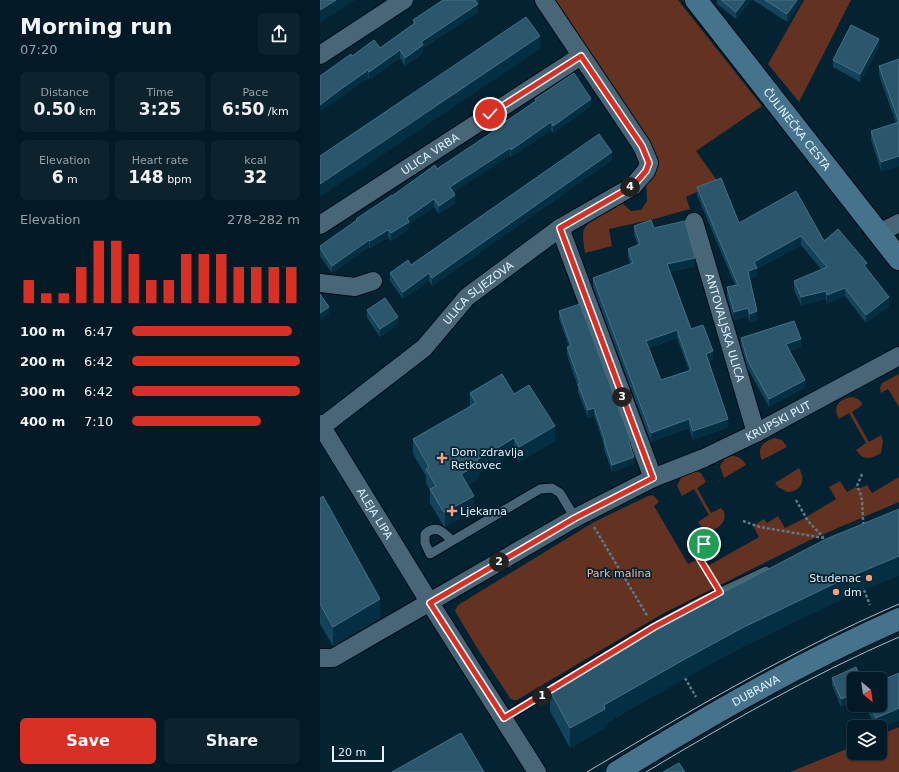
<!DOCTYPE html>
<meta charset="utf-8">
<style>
:root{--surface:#021a26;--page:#0c232e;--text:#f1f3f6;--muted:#96a1a7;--line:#233843;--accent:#d93025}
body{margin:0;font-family:"DejaVu Sans",sans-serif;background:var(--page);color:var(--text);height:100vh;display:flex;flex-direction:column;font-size:15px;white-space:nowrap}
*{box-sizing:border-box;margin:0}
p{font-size:13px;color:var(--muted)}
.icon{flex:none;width:22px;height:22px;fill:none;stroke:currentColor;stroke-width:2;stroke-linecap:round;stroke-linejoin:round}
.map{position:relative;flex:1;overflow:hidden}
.drawer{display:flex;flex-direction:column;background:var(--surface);width:320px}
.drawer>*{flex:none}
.needle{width:26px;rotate:151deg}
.controls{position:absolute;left:527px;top:672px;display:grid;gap:8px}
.controls a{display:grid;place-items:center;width:40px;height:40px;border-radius:6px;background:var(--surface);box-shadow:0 1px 3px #0004,0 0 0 1px var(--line);font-size:20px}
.scale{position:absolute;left:12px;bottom:10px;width:52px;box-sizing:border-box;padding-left:4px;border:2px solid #e2f3fe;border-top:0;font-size:11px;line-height:14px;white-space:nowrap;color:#e2f3fe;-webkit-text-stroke:3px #032232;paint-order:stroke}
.pin{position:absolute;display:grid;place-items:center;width:34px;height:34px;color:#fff;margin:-17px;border:2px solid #fff;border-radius:50%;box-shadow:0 1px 4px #0007}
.km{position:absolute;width:20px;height:20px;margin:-10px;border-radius:50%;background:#222;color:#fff;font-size:11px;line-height:20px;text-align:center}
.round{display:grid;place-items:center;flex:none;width:42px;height:42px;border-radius:6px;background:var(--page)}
.overview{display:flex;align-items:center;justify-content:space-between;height:68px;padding:0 20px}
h1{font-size:22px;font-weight:700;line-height:30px}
.stats{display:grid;grid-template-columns:repeat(3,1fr);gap:6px;height:68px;padding:4px 20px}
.stats div{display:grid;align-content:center;border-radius:6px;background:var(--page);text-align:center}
.stats b{font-size:17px;font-weight:700}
.stats small{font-size:11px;font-weight:400}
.stats p{font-size:11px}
.chart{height:112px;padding:8px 20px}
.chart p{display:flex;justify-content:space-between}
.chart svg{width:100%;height:72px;margin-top:4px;stroke:var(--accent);stroke-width:6}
.cta{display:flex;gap:8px;margin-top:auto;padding:8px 20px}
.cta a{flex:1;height:46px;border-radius:6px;background:var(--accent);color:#fff;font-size:16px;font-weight:700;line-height:46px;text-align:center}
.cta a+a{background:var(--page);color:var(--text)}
ul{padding:0 20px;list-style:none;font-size:13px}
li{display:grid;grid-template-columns:64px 48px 1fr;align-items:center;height:30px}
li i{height:10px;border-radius:5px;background:var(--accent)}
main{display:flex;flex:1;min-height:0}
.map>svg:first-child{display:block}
</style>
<main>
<section class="drawer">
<div class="overview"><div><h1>Morning run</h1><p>07:20</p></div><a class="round"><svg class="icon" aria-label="share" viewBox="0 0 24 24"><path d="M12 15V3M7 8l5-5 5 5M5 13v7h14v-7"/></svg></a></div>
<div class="stats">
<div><p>Distance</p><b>0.50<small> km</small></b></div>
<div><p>Time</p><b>3:25</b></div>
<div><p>Pace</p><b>6:50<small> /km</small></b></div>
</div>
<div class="stats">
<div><p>Elevation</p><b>6<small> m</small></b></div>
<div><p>Heart rate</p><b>148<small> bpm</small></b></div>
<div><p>kcal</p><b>32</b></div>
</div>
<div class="chart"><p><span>Elevation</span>278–282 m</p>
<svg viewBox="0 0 160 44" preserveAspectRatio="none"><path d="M5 44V30M15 44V38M25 44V38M35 44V22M45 44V6M55 44V6M65 44V14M75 44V30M85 44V30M95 44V14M105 44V14M115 44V14M125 44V22M135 44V22M145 44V22M155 44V22"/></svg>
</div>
<ul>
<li><b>100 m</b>6:47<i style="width:95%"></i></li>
<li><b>200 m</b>6:42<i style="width:100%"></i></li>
<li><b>300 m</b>6:42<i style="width:100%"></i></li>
<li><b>400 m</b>7:10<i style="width:77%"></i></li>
</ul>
<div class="cta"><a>Save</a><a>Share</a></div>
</section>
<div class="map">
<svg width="579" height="772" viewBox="0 0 579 772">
<rect width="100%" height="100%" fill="#032232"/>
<g fill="#643221">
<path d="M233 0H358L442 106 376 151 398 182 366 197 370 209 334 219 289 229 292 246 265 253C264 247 263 240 263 234 263 221 291 208 301 202L311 211 321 210 327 201 326 183 334 171Z"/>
<polygon points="484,0 531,0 479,102 448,64"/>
<polygon points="579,374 579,407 568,389 561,393 560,388 562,383"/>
<path d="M533 397 538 399 542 403 541 406 532 412 549 442 561 435 563 441 561 453C551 459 543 461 536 450L546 443 529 413 519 419C512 407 519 398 533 397Z"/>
<path d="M455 438 462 440 467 447 442 460C436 448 443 441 455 438Z"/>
<path d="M411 456C418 456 422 458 426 465L404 478 400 466 405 458Z"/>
<path d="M479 468C486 481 482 491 467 492L458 487 455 483Z"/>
<path d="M374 471 381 473 386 482 377 488 391 513 401 508C414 520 389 542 378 522L389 515 374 489 362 496 357 486 362 476Z"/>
<polygon points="579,477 579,502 492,539 342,614 197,700 193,700 190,698 157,648 135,611 138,605 274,522 328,496 333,495 339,502 334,506 368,564 381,558 386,567 439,537 433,526 444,519 447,523 458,516 465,528 483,519 516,499 509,487 520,481 527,492 536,487 538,489 547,485 552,493"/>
<polygon points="579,727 579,772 470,772 534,746 534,753 560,753 560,735"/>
</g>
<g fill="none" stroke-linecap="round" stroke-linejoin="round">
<defs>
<g id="service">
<path d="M132 541C124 532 116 524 105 534V543L110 554 220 489 232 488 240 493 255 518"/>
<polyline points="184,718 334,627 382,601 446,571"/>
</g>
<g id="minor">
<polyline points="0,55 84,0"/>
<path id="s1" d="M374 222 436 433"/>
<path id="s2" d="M0 225 261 56"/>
<polyline points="240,228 333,478"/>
<polyline points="559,233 579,223"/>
<polyline points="0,283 35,287 53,281"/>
<path id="s3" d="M0 424 110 603 217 772"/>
<path id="s4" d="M0 428 104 348 147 297 240 228 313 186 326 171 329 163 322 146 224 0"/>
<path id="s5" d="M0 658H13L255 518 333 478 384 458 436 433 579 356"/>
</g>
<g id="secondary">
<path id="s6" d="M376 0 579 259"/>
<path id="s7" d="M297 772C388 716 481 662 579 619"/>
</g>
</defs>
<use href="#service" stroke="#000a16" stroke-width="11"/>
<use href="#minor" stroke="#000a16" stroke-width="20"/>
<use href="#secondary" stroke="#000a16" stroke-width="24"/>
<g stroke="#5f7987" stroke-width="2.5" stroke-dasharray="3 2" stroke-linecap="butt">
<path d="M542 474 537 486C545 500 541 511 544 526"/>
<polyline points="476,500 488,521 503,537"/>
<polyline points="423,521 440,527 504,538"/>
<polyline points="274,527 328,617"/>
<polyline points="384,544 379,556 394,582"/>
<polyline points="544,590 550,605"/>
<polyline points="365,678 376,697"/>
</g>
<use href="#service" stroke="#476779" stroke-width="9"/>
<use href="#minor" stroke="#476779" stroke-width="18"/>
<use href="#secondary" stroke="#45738c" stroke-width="22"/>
<g stroke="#a7bcc8" stroke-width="1">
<path d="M267 772C368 712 470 651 579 604"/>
<path d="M326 772C408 723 491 675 579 637"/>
</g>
</g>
<g fill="#14445a" fill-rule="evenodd">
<polygon points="123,0 161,0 157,3 158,12 103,48 103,53 85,66 80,58 49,80 48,78 14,102 32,56 60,48 93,24 93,20"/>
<polygon points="397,0 431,0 416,19 397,4"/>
<polygon points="433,0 482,0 467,22"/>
<polygon points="559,47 540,82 513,67 513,60"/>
<polygon points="579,59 579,166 561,171 551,140 551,131 576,123 559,75 559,66"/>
<polygon points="215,99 271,106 233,133 231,130 191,157 190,155 134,192 135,203 119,214 114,207 89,224 89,229 71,241 68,237 50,249 49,247 12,273 0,256 0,246 36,221 36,219 72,196 117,169 176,130 176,128 215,102"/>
<polygon points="292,160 112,286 109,281 83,299 70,281 70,273 91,265"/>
<polygon points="377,187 419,223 504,241 547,268 569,306 546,323 525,296 507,304 506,299 481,305 474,290 474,281 502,270 481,245 437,269 437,276 430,279 437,320 430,322 428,317 414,320 407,296 407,287 415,285 377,195"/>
<path d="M314 226 334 228 375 266 350 272 371 329 393 360 389 361 408 427 373 440 369 428 331 442 273 287V278L310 264 308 257V249L318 245 314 235ZM357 338 369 371 341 380 329 348Z"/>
<polygon points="47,310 78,324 60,337 47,318"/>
<polygon points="239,311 311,448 314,464 292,472 284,449 284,445 274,415 268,418 258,392 258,387 247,355 247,347 249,347 239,319"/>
<polygon points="421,338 481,347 470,351 485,387 449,407 428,369 421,345"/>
<polygon points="150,393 194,394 235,441 199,462 194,453 159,473 159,478 148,485 154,510 125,527 123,525 110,503 110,490 106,483 106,476 93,454 93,439 150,407"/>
<polygon points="0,498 60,618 13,646 0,624"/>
<polygon points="522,599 422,647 365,678 285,724 285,728 250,748 230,711 230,691"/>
<polygon points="512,678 541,679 521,707 512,685"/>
<polygon points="545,705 560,705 579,720 560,728 560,727 555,727"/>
</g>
<g fill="#042f43">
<polygon points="16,0 35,0 0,23 0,10"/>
<polygon points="154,0 161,0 154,5"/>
<polygon points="425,0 431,0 416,19 416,12"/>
<polygon points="477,0 482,0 467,22 467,14"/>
<polygon points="158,4 158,12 103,48 103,53 85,66 85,58 101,42"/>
<polygon points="220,36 220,49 0,197 0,184"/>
<polygon points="559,39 559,47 540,82 540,74"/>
<polygon points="80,50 80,58 49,80 49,72"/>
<polygon points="48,70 48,78 14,102 0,112 0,105 14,94"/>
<polygon points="271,99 271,106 233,133 233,126"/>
<polygon points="231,122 231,130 191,157 191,150"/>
<polygon points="190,148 190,155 130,195 130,187"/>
<polygon points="292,152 292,160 112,286 112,278"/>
<polygon points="579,156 579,166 561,171 561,162"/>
<polygon points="135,195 135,203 119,214 119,206"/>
<polygon points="114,199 114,207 89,224 89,229 71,241 71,233 87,218"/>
<polygon points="68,230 68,237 50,249 50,241"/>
<polygon points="481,236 481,245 437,269 437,276 428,280 428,271 434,262"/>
<polygon points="49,240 49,247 12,273 12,266"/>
<polygon points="375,258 375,266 347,272 347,264"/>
<polygon points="547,263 547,271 544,265"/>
<polygon points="109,273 109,281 83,299 83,292"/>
<polygon points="525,288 525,296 507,304 507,295"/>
<polygon points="506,291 506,299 481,305 481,297"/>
<polygon points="569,297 569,306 546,323 546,315"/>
<polygon points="9,307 9,314 0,321 0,313"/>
<polygon points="428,308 428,317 414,320 414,312"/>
<polygon points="437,311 437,320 430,322 430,314"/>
<polygon points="78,317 78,324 60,337 60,329"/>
<polygon points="357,330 357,338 326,349 326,341"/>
<polygon points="481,339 481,347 466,352 466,344"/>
<polygon points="393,351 393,360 386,362 386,354"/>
<polygon points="485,380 485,387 449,407 449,399"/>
<polygon points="274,408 274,415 268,418 268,410"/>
<polygon points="369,419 369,428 331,442 331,433"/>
<polygon points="408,419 408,427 373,440 373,431"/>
<polygon points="235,426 235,441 199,462 199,447"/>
<polygon points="194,438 194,453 159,473 159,478 141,489 141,474 157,460"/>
<polygon points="311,441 311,449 309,442"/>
<polygon points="314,457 314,464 292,472 292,465"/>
<polygon points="154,496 154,510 125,527 125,512"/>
<polygon points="579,556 579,576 522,599 422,647 365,678 285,724 285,728 250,748 250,728 284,705 365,659 422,628 522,580"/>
<polygon points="60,599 60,618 13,646 13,627"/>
<polygon points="534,694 534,702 521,707 521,699"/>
<polygon points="579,708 579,720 560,728 560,727 556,727 556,718"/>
</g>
<g fill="#2b576c" stroke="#476f83" fill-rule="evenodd">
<polygon points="0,0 16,0 0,10"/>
<polygon points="123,0 155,0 158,4 101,42 103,45 85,58 80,50 49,72 48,70 14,94 0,105 0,76 31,54 32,56 54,40 60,48 95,23 93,20"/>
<polygon points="401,0 425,0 416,12"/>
<polygon points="445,0 477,0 467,14"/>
<polygon points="206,17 220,36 0,184 0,156"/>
<polygon points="531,25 559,39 540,74 513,60"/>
<polygon points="579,59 579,122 559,66"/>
<polygon points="254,73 271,99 233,126 231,122 191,150 190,148 130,187 135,195 119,206 114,199 87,218 89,222 71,233 68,230 50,241 49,240 12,266 0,248 0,246 37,220 36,219 72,195 72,196 115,165 117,169 177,129 176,128 216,101 215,99"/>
<polygon points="579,122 579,156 561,162 551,131"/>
<polygon points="279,134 292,152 112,278 109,273 83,292 70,273 88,260 91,265"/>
<polygon points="401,178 419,223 476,191 504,241 518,229 547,263 544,265 569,297 546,315 525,288 507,295 506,291 481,297 474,281 507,267 481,236 434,262 437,268 428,271 437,311 430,314 428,308 414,312 407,287 418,285 377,187"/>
<path d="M331 220 334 228 365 221 375 258 347 264 371 329 383 325 393 351 386 354 408 419 373 431 369 419 331 433 273 278 313 263 308 249 320 244 314 226ZM357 330 371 370 341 380 326 341Z"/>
<polygon points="0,294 9,307 0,313"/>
<polygon points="65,298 78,317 60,329 47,310"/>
<polygon points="260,304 311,441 309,442 314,457 292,465 284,441 285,441 274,408 268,410 258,384 260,383 247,347 251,346 239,311"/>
<polygon points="474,321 481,339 466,344 485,380 449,399 428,361 421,338"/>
<polygon points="182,374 194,394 209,385 235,426 199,447 194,438 157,460 159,464 141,474 154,496 125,512 123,511 110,489 116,486 106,469 109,467 93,439 156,403 150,393"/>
<polygon points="3,496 60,599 13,627 0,604 0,498"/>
<polygon points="579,509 579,556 522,580 422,628 365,659 284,705 285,709 250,728 230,691 345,623 506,539"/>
<polygon points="536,667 541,679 534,679 534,694 521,699 512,678"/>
<polygon points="579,673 579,708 556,718 550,705 560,705 560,681"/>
<polygon points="141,733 164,772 72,772"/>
<polygon points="359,763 365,772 343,772"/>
</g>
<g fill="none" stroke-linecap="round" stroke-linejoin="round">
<defs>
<polyline id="route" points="170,114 261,56 322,146 329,163 326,171 313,186 240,228 333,478 255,518 110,603 184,718 334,627 400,592 378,556 384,544"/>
</defs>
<use href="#route" stroke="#fff" stroke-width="8"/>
<use href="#route" stroke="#d93025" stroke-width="5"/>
</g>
<g fill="#f39f83" stroke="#032232" stroke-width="1.5">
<path d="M120 452h4v4h4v4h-4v4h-4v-4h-4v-4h4z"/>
<path d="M130 505h4v4h4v4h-4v4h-4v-4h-4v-4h4z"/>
<circle cx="549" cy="578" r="4"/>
<circle cx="516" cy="592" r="4"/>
</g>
<g text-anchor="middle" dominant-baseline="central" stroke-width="3.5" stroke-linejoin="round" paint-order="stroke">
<g font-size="11" fill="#e2f3fe" stroke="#032232">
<text stroke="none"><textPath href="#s6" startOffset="164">ČULINEČKA CESTA</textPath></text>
<text stroke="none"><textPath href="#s2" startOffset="131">ULICA VRBA</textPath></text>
<text stroke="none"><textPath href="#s4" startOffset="209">ULICA SLJEZOVA</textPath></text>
<text stroke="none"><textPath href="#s1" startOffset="110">ANTOVALJSKA ULICA</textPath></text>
<text stroke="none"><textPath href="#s5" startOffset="518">KRUPSKI PUT</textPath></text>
<text stroke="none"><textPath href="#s3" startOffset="105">ALEJA LIPA</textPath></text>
<text stroke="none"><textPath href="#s7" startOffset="161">DUBRAVA</textPath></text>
</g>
<g font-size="11" fill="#e2f3fe" stroke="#032232" text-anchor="start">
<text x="131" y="452">Dom zdravlja<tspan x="131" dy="13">Retkovec</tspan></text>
<text x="140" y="511">Ljekarna</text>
<text x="541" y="578" text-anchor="end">Studenac</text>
<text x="524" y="592">dm</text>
</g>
<g font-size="11" fill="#f8b39b" stroke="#032232">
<text x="299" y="573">Park malina</text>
</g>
</g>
</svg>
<div class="controls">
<a><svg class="needle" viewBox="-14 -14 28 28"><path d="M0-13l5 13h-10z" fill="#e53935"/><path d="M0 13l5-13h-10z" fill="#96a1a7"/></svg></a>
<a><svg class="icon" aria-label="layers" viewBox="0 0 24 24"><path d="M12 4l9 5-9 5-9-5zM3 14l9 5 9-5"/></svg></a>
</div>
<div class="scale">20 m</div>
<div class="pin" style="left:384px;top:544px;background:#1e9e55"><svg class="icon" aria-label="arrive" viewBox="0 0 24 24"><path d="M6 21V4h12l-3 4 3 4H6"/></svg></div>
<div class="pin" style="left:170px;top:114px;background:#d93025"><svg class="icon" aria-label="check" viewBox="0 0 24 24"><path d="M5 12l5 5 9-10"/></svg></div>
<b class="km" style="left:222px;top:696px">1</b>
<b class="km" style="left:179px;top:562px">2</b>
<b class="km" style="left:302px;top:397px">3</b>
<b class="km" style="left:310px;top:187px">4</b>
</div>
</main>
